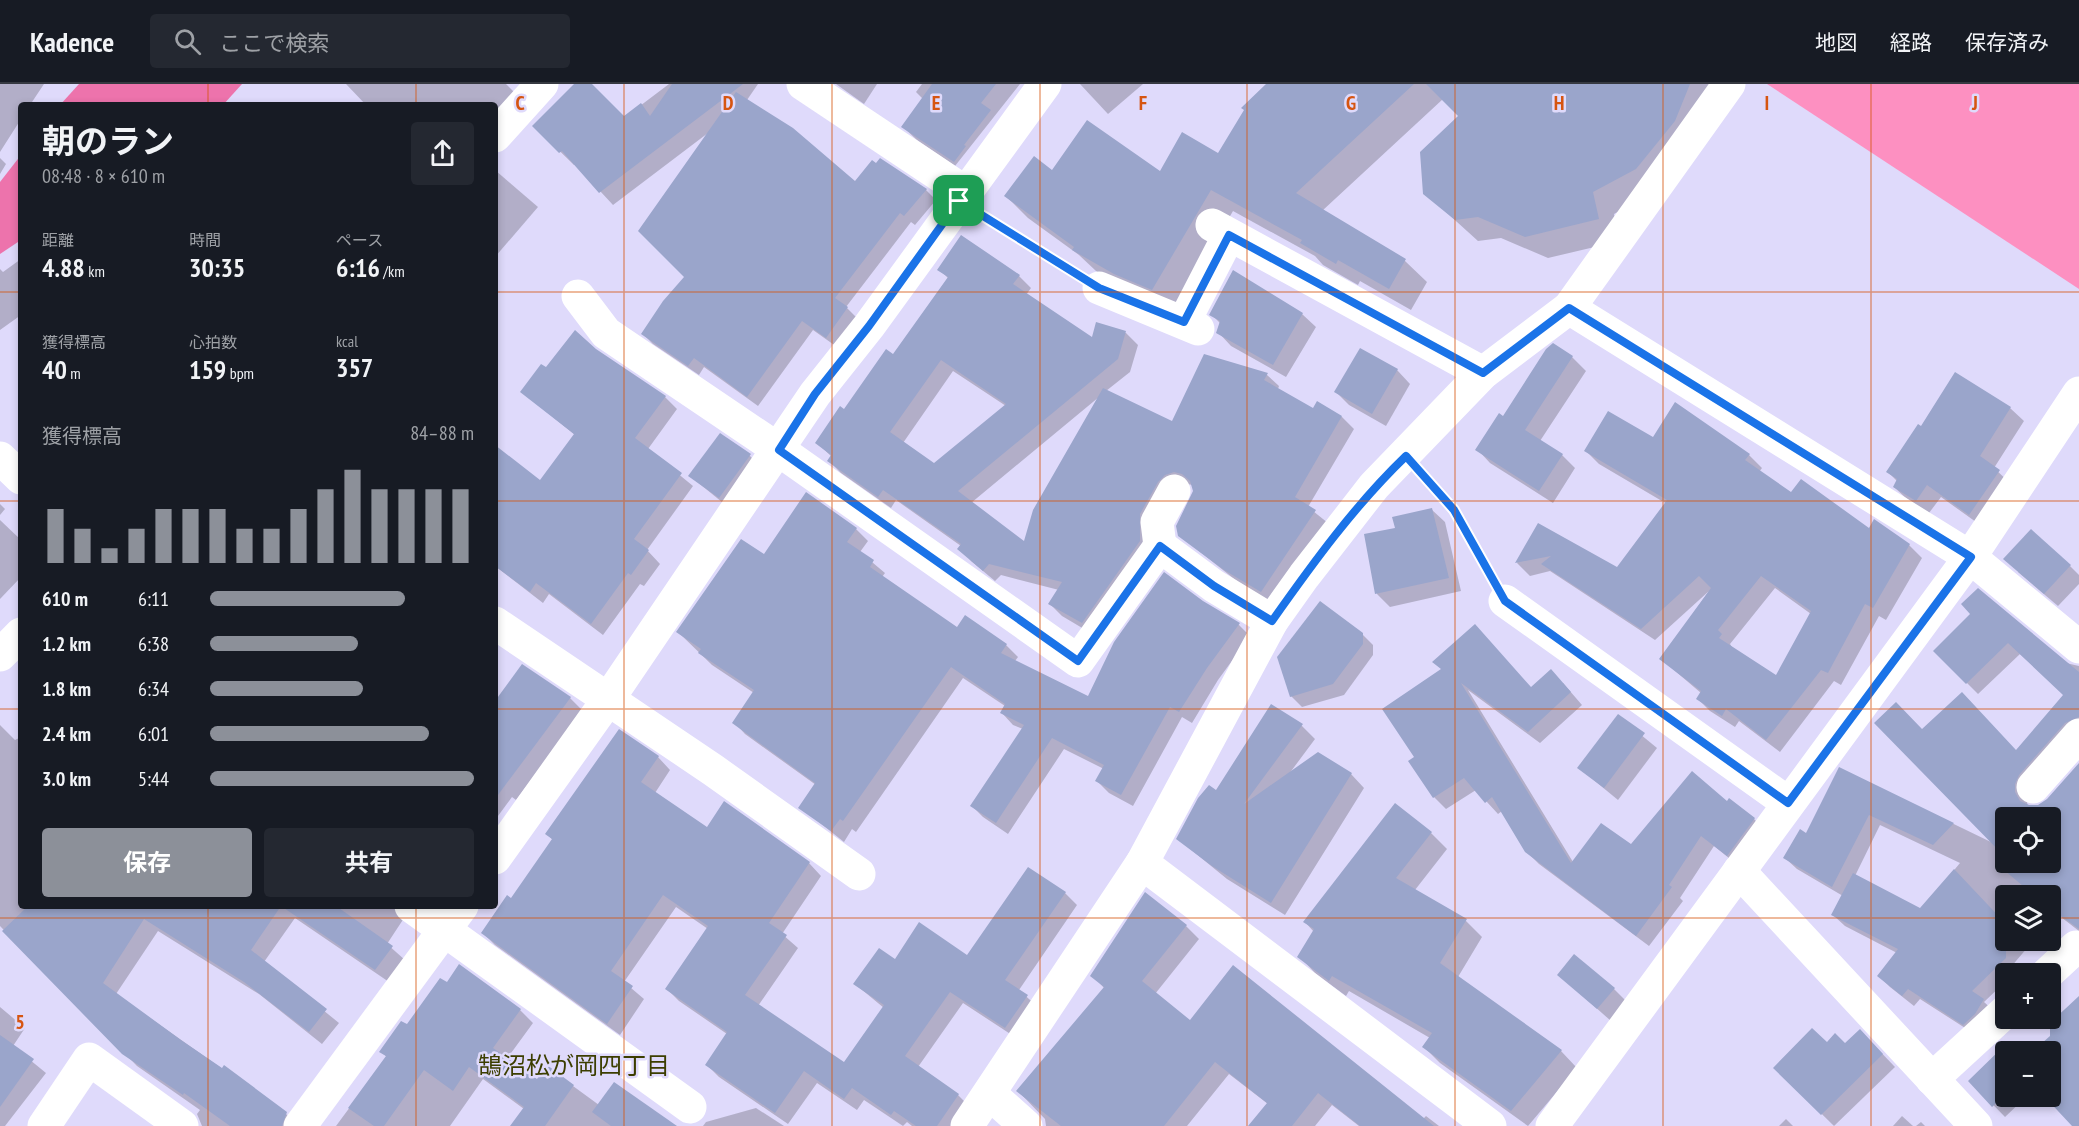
<!DOCTYPE html>
<html lang="ja">
<meta charset="utf-8">
<style>
:root{--surface:#171b24;--page:#242831;--text:#f1f3f6;--muted:#9ea1a6;--line:#363941;--accent:#8c9099}
body{margin:0;font-family:"PT Sans Narrow","Noto Sans JP",sans-serif;background:var(--page);color:var(--text);height:100vh;display:flex;flex-direction:column;font-size:22px;white-space:nowrap}
*{box-sizing:border-box;margin:0}
p{font-size:20px;color:var(--muted)}
.icon{flex:none;width:33px;height:33px;fill:none;stroke:currentColor;stroke-width:2;stroke-linecap:round;stroke-linejoin:round}
.map{position:relative;flex:1;overflow:hidden}
.panel{position:absolute;left:18px;top:18px;width:480px;height:807px;display:flex;flex-direction:column;background:var(--surface);border-radius:6px;box-shadow:0 3px 9px #0003}
.panel>*{flex:none}
.buttons{position:absolute;left:1995px;top:723px;display:grid;gap:12px}
.buttons a{display:grid;place-items:center;width:66px;height:66px;border-radius:6px;background:var(--surface);box-shadow:0 3px 9px #0003;font-size:30px}
.pin{position:absolute;display:grid;place-items:center;width:51px;height:51px;color:#fff;margin:-26px;border-radius:12px;box-shadow:0 3px 9px #0006}
.round{display:grid;place-items:center;flex:none;width:63px;height:63px;border-radius:6px;background:var(--page)}
.headline{display:flex;align-items:center;justify-content:space-between;height:102px;padding:0 24px}
h1{font-size:33px;font-weight:700;line-height:45px}
.metrics{display:grid;grid-template-columns:repeat(3,1fr);gap:9px;height:102px;padding:6px 24px}
.metrics div{display:grid;align-content:center}
.metrics b{font-size:26px;font-weight:700}
.metrics small{font-size:16px;font-weight:400}
.metrics p{font-size:16px}
.chart{height:168px;padding:12px 24px}
.chart p{display:flex;justify-content:space-between}
.chart svg{width:100%;height:108px;margin-top:6px;stroke:var(--accent);stroke-width:6}
.cta{display:flex;gap:12px;margin-top:auto;padding:12px 24px}
.cta a{flex:1;height:69px;border-radius:6px;background:var(--accent);color:#fff;font-size:24px;font-weight:700;line-height:69px;text-align:center}
.cta a+a{background:var(--page);color:var(--text)}
ul{padding:0 24px;list-style:none;font-size:20px}
li{display:grid;grid-template-columns:96px 72px 1fr;align-items:center;height:45px}
li i{height:15px;border-radius:8px;background:var(--accent)}
header{display:flex;align-items:center;gap:36px;box-sizing:border-box;height:84px;padding:0 30px;background:var(--surface);border-bottom:2px solid var(--line)}
header strong{font-size:28px}
nav{display:flex;gap:33px;margin-inline-start:auto;font-size:21px}
.search{width:420px;height:54px;background:var(--page);display:flex;align-items:center;gap:15px;box-sizing:border-box;padding:0 21px;border-radius:6px;color:var(--muted);font-size:22px}
.map>svg:first-child{display:block}
</style>
<header>
<strong>Kadence</strong>
<div class="search"><svg class="icon" aria-label="search" viewBox="0 0 24 24"><circle cx="10" cy="10" r="6"/><path d="M15 15l6 6"/></svg>ここで検索</div>
<nav><a>地図</a><a>経路</a><a>保存済み</a></nav>
</header>
<div class="map">
<svg width="2079" height="1042" viewBox="0 0 2079 1042">
<rect width="100%" height="100%" fill="#dfdafb"/>
<polygon fill="#fd90c1" points="1767,0 2079,0 2079,205"/>
<g fill="#ed73ac">
<polygon points="79,0 242,0 223,21 60,21"/>
<polygon points="21,71 21,156 0,170 0,98"/>
</g>
<g fill="#0003" fill-rule="evenodd">
<polygon points="0,0 44,0 30,21 21,21 21,35 0,68"/>
<polygon points="346,0 506,0 516,10 495,32 495,21 366,21"/>
<polygon points="576,0 589,0 624,34 669,0 758,0 747,16 856,100 926,106 936,116 915,141 911,138 846,223 857,234 837,263 813,246 758,322 704,283 699,291 653,260 643,250 686,193 708,49 613,121 575,80 574,81 534,42"/>
<polygon points="836,0 877,0 864,20"/>
<polygon points="922,0 1020,0 955,82 917,56 903,43 923,15 916,8"/>
<polygon points="1080,0 1143,0 1108,30"/>
<polygon points="1269,0 1711,0 1658,106 1614,130 1620,157 1548,174 1501,154 1478,157 1425,109 1460,32 1443,15 1322,127 1405,177 1427,198 1411,226 1360,197 1358,201 1323,181 1315,172 1233,127 1175,227 1137,211 1096,187 1079,171 1028,134 1006,112 1053,88 1160,89 1219,71"/>
<polygon points="0,74 6,80 0,90"/>
<polygon points="495,86 538,123 495,173"/>
<polygon points="21,175 21,231 0,246 0,185 3,188"/>
<path d="M939 185 1019 192 1031 204 1026 211 1092 255 1097 240 1126 249 1138 261 1130 288 1106 307 1172 339 1205 272 1267 291 1279 302 1278 305 1314 326 1342 333 1354 345 1308 423 1328 439 1273 519 1238 498 1179 451 1194 406 1193 401 1187 400 1094 551 1062 532 1050 520 1059 506 1001 491 995 497 971 477 961 462 896 416 891 424 841 389 829 377 832 373 817 359 893 272 948 194ZM953 287 1006 322 934 381 903 359ZM1099 313 1025 459 971 419Z"/>
<polygon points="1234,188 1302,230 1316,243 1286,293 1231,262 1218,248 1221,240 1211,230"/>
<polygon points="1553,261 1572,273 1586,287 1540,357 1562,371 1575,384 1553,419 1490,379 1477,365 1503,334"/>
<polygon points="595,266 665,313 677,325 648,365 693,402 647,466 660,480 644,502 640,500 603,551 549,510 543,519 495,482 495,363 540,399 575,351 522,308 546,285"/>
<polygon points="1397,286 1410,300 1386,342 1349,321 1336,308"/>
<polygon points="2010,324 2024,337 1994,384 2012,401 1983,443 1941,413 1929,429 1908,416 1894,403 1897,397 1888,388"/>
<polygon points="721,351 750,372 763,385 733,427 690,392"/>
<path d="M1654 355 1749 371 1762 384 1759 388 1791 411 1870 446 1909 461 1922 474 1886 536 1879 532 1841 601 1834 597 1780 668 1739 637 1735 643 1710 627 1698 615 1701 609 1661 575 1709 507 1655 556 1550 487 1530 492 1517 479 1539 441 1617 485 1667 420 1599 380 1586 367ZM1775 504 1811 530 1776 593 1733 565 1730 560Z"/>
<polygon points="0,420 5,425 0,431"/>
<polygon points="1431,425 1445,438 1461,507 1390,523 1377,510 1366,451 1397,445"/>
<polygon points="0,436 21,456 21,493 0,515"/>
<polygon points="856,445 868,457 860,468 885,489 882,493 957,545 1006,561 1018,573 1015,577 1089,614 1202,518 1239,541 1250,552 1218,596 1192,639 1182,633 1133,722 1109,709 1097,697 1104,685 1064,665 1008,750 983,733 972,722 1023,645 1013,641 1002,629 1005,622 963,594 856,748 852,745 844,758 800,723 816,701 745,650 734,638 754,609 712,581 678,548 765,472"/>
<polygon points="2070,482 2079,491 2079,500 2058,522 2018,488"/>
<path d="M1972 531 2066 579 2079 582V649L2026 711 2028 724 2006 734V778H2050L2079 699V847L2057 830 2050 838V812H2006V856H2034L2010 884 2014 888 2006 890V897L1984 918 1995 928 1976 951 1920 915 1914 922 1890 903 1879 892 1897 869 1845 842 1833 831 1843 812 1797 785 1785 774 1807 751 1840 685 1993 759 1922 647 2017 668 2065 611 2020 570 1978 610 1935 567ZM1880 741 1960 779 1921 826 1855 792Z"/>
<polygon points="1362,550 1373,561 1373,571 1344,611 1302,623 1291,612"/>
<polygon points="522,582 570,614 583,627 516,716 512,713 495,736 495,619"/>
<polygon points="1442,586 1532,604 1563,599 1582,621 1540,659 1468,606 1573,778 1631,762 1727,719 1754,735 1766,747 1740,783 1714,762 1680,814 1683,817 1649,862 1539,780 1526,767 1502,727 1498,730 1476,706 1446,725 1434,713 1410,677 1416,673"/>
<polygon points="1272,622 1302,642 1315,655 1289,690 1351,690 1364,704 1285,831 1227,795 1178,755 1216,708"/>
<polygon points="1618,632 1657,664 1618,716 1579,684"/>
<polygon points="0,641 15,656 21,653 21,822 412,822 387,860 405,876 389,898 295,834 264,878 339,939 322,960 259,910 158,847 116,910 286,1030 298,1042 202,1042 197,1030 200,1026 137,982 0,842"/>
<polygon points="619,647 658,673 670,686 655,709 707,745 725,719 809,779 821,792 782,850 798,864 758,922 845,980 884,924 855,900 895,877 968,873 1065,809 1077,821 1019,906 1039,924 1018,955 963,919 918,983 958,1011 970,1023 957,1042 912,1042 907,1038 903,1042 864,1016 857,1026 817,999 788,1040 719,993 707,981 727,950 679,917 667,905 708,845 676,823 624,898 644,915 620,951 495,861 483,849 512,816 553,756 547,750"/>
<polygon points="1431,749 1447,765 1415,806 1466,837 1482,853 1458,893 1561,967 1577,984 1528,1042 1440,979 1424,963 1430,954 1349,907 1346,912 1315,889 1299,872 1314,848 1305,838"/>
<polygon points="1186,842 1199,855 1155,910 1190,938 1423,1035 1426,1032 1439,1042 1359,1042 1332,1021 1315,1042 1256,1042 1268,1020 1229,990 1187,1042 1046,1042 1045,1035 1018,1007 1105,905 1092,891"/>
<polygon points="1559,891 1614,905 1627,918 1611,937"/>
<polygon points="0,923 25,944 13,962 46,989 5,1042 0,1042"/>
<polygon points="520,926 533,939 506,976 537,997 547,983 599,1021 675,1042 511,1042 524,1025 483,995 450,1042 336,1042 387,973 381,968 407,943"/>
<polygon points="1872,959 1895,983 1834,1042 1775,984 1827,960"/>
<polygon points="2006,963 2006,1012 2027,1012 2005,1033 1970,997"/>
<polygon points="756,1024 784,1042 703,1042 706,1038"/>
<polygon points="1902,1032 1913,1042 1893,1042"/>
<polygon points="1786,1035 1793,1042 1779,1042"/>
<polygon points="1921,1038 1925,1042 1916,1042"/>
</g>
<g fill="#9aa5cb" fill-rule="evenodd">
<polygon points="574,0 592,0 624,32 641,19 650,32 672,0 743,0 599,109 562,67 559,69 532,42"/>
<polygon points="932,0 996,0 981,19 991,26 964,61 966,62 954,78 901,43"/>
<polygon points="1266,0 1414,0 1296,109 1406,175 1389,205 1338,176 1336,180 1300,159 1302,156 1211,106 1152,206 1114,190 1072,166 1074,163 1004,112 1034,72 1052,86 1087,36 1160,87 1182,48 1218,69 1244,26 1241,24"/>
<polygon points="1426,0 1690,0 1675,37 1636,85 1593,108 1599,135 1525,153 1478,133 1455,136 1423,110 1420,68 1458,32"/>
<polygon points="736,8 793,44 855,97 872,76 876,79 880,74 927,105 904,132 900,129 835,214 848,223 826,254 802,237 747,313 694,274 688,282 641,250 663,217 684,193 638,147"/>
<path d="M961 151 1020 191 1013 200 1092 253 1096 238 1126 247 1118 275 958 407 1024 457 1033 426 1103 304 1172 337 1204 270 1268 289 1264 296 1313 324 1317 317 1342 332 1295 413 1316 426 1261 508 1224 486 1178 452 1176 442 1193 407 1190 397 1182 390 1174 388 1165 391 1158 398 1140 430V457L1082 539 1048 520 1062 498 989 480 983 487 957 465 961 460 883 406 878 413 827 377 831 371 815 359 840 322 844 325 886 265 893 270 948 193 937 186ZM941 276 1006 320 934 379 890 348Z"/>
<polygon points="1233,186 1303,229 1273,281 1216,249 1220,237 1209,231"/>
<polygon points="575,246 596,265 666,312 635,354 682,389 634,455 649,466 631,491 628,489 591,540 536,499 530,508 495,482 495,361 540,396 574,350 520,308 541,280 546,283"/>
<polygon points="1553,259 1573,272 1525,346 1563,370 1539,407 1475,366 1499,329 1503,332 1546,265"/>
<polygon points="1360,264 1398,285 1372,330 1334,308"/>
<polygon points="1955,288 2011,323 1980,372 2000,386 1969,431 1927,401 1916,417 1893,403 1897,395 1886,388 1918,340 1921,342"/>
<path d="M1675 318 1750 370 1745 376 1791 408 1801 395 1869 444 1874 435 1910 460 1873 524 1865 520 1828 589 1821 586 1766 656 1726 625 1722 632 1696 615 1701 607 1659 575 1711 504 1699 492 1641 545 1541 480 1551 472 1515 479 1538 439 1617 483 1667 416 1584 367 1608 327 1653 353ZM1761 492 1811 527 1776 591 1719 554 1722 550 1718 546Z"/>
<polygon points="720,349 751,370 719,414 688,392"/>
<polygon points="806,408 857,444 847,458 874,476 870,483 957,543 965,531 1007,560 1001,569 1088,612 1114,558 1164,488 1203,517 1240,539 1207,584 1179,628 1170,623 1121,711 1095,697 1104,681 1052,654 996,739 970,722 1024,641 1000,629 1005,620 951,583 843,737 840,735 831,747 798,724 815,699 732,639 754,606 698,569 701,565 676,548 741,455 764,470"/>
<polygon points="1432,424 1449,494 1375,510 1364,450 1395,444 1392,433"/>
<polygon points="2031,445 2071,481 2044,510 2003,475"/>
<polygon points="1978,504 2079,588 2079,633 2065,639 2019,691 2015,700 2015,708 2020,717 2029,721 2038,721 2047,715 2079,679 2079,845 2050,824 2050,812 2035,812 2004,786 2010,778 2050,778 2050,734 2006,734 2006,774 1874,639 1896,618 1922,645 1962,608 2016,666 2063,611 2008,559 1966,600 1933,567 1970,530 1961,520"/>
<polygon points="1320,517 1363,549 1363,560 1333,600 1290,613 1277,573"/>
<polygon points="1475,540 1531,603 1551,585 1571,608 1528,648 1461,599 1571,779 1601,739 1631,760 1692,687 1727,717 1729,714 1755,734 1727,772 1701,752 1669,801 1672,803 1636,852 1525,768 1492,713 1485,719 1464,694 1433,714 1408,677 1414,673 1382,625 1441,585 1432,578"/>
<polygon points="522,580 571,613 495,715 495,617"/>
<polygon points="1271,620 1303,640 1244,720 1318,668 1352,689 1271,819 1212,782 1176,755 1198,714 1209,701 1216,706"/>
<polygon points="1618,630 1645,649 1604,704 1577,684"/>
<polygon points="619,645 659,672 641,698 707,743 724,717 810,778 769,839 787,851 745,911 844,978 884,921 853,900 879,864 895,875 919,838 967,871 1028,783 1066,808 1005,896 1028,911 1005,944 950,908 905,972 959,1010 937,1042 916,1042 894,1027 891,1031 852,1004 844,1015 804,987 775,1029 705,981 727,948 665,905 708,842 663,811 611,887 633,902 607,940 481,849 507,811 511,814 552,755 545,750"/>
<polygon points="1839,683 1954,739 1933,761 1869,731 1832,803 1783,774 1800,745 1806,749"/>
<polygon points="1395,719 1432,748 1396,794 1467,835 1440,879 1562,966 1511,1027 1422,963 1432,949 1332,892 1329,897 1297,873 1314,845 1303,838"/>
<polygon points="1954,785 2006,840 2006,874 1972,907 1984,915 1975,930 1963,941 1908,905 1902,912 1877,892 1898,865 1831,831 1853,789 1920,824"/>
<polygon points="1145,808 1187,841 1142,897 1190,936 1233,881 1434,1042 1360,1042 1318,1009 1292,1042 1248,1042 1267,1019 1215,978 1164,1042 1061,1042 1016,1007 1104,903 1090,892"/>
<polygon points="28,822 336,822 393,862 375,886 281,822 251,866 327,925 309,948 244,898 144,835 103,899 181,956 222,984 224,981 287,1028 282,1042 230,1042 184,1009 183,1011 122,970 2,847"/>
<polygon points="1574,870 1615,904 1597,925 1557,891"/>
<polygon points="459,880 521,925 493,964 537,995 547,981 574,1001 545,1042 510,1042 524,1023 469,983 453,1007 424,986 384,1042 374,1042 348,1024 386,972 379,968 401,937 407,940 440,894 447,898"/>
<polygon points="2079,912 2079,1042 2072,1042 2044,1012 2050,1012 2050,968 2032,968 2050,952 2050,939"/>
<polygon points="1812,944 1827,958 1835,949 1845,959 1860,945 1883,970 1821,1031 1773,984"/>
<polygon points="0,951 34,975 0,1023"/>
<polygon points="2006,960 2013,968 2006,968 2006,1010 1992,1023 1968,997"/>
<polygon points="614,998 677,1042 611,1042 592,1028"/>
</g>
<g fill="none" stroke-linecap="round" stroke-linejoin="round">
<g stroke="#858199" stroke-width="4" stroke-dasharray="6 3" stroke-linecap="butt">
<polyline points="988,135 1070,186"/>
<polyline points="1428,397 1454,426 1488,487"/>
</g>
<g stroke="#fff" stroke-width="33">
<polyline points="803,0 965,108"/>
<polyline points="495,52 542,0"/>
<polyline points="1212,141 1483,289"/>
<polyline points="1099,204 1198,245"/>
<polyline points="578,212 606,249 779,366 1078,577 1160,462 1214,502 1272,537"/>
<polyline points="1569,224 1970,473 2079,563"/>
<polyline points="1184,238 1229,151"/>
<polyline points="0,374 21,394"/>
<polyline points="1160,462 1157,438 1174,407"/>
<polyline points="1505,517 1788,719"/>
<polyline points="495,539 713,686 859,790"/>
<polyline points="0,571 21,550"/>
<polyline points="2033,703 2079,651"/>
<polyline points="495,774 607,617 815,310 869,242 1045,0"/>
<polyline points="1142,779 1490,1042"/>
<polyline points="1739,787 1976,1042"/>
<polyline points="411,822 690,1023"/>
<polyline points="2047,890 2076,863"/>
<polyline points="1932,995 2006,927"/>
<polyline points="990,1010 1026,1042"/>
<polyline points="44,1042 89,975 182,1042"/>
<polyline points="300,1042 462,822"/>
<polyline points="967,1042 1142,779 1272,537 1304,492 1374,402 1483,289 1569,224 1729,0"/>
<polyline points="1552,1042 1970,473 2079,309"/>
</g>
</g>
<g fill="none" stroke-linecap="round" stroke-linejoin="round">
<defs>
<path id="route" d="M959 117 1099 204 1184 238 1229 151 1483 289 1569 224 1971 473 1788 719 1505 517 1454 426 1406 372C1355 421 1313 479 1272 537L1214 502 1160 462 1078 577 779 366 815 310 869 242Z"/>
</defs>
<use href="#route" stroke="#fff" stroke-width="12"/>
<use href="#route" stroke="#1a73e8" stroke-width="8"/>
</g>
<path fill="none" stroke="#d65511" stroke-width="1.5" stroke-opacity="0.55" d="M208 0V21M416 0V21M624 0V1042M832 0V1042M1040 0V1042M1247 0V1042M1455 0V1042M1663 0V1042M1871 0V1042M0 208H21M495 208H2079M0 417H21M495 417H2079M0 625H21M495 625H2079M208 822V1042M416 822V1042M0 834H2006M2050 834H2079"/>
<g text-anchor="middle" dominant-baseline="central" stroke-width="5" stroke-linejoin="round" paint-order="stroke">
<g font-size="24" fill="#3c3e00" stroke="#dfdafb">
<text x="574" y="981">鵠沼松が岡四丁目</text>
</g>
</g>
<g font-size="20" text-anchor="middle" font-weight="bold" fill="#d65511" stroke="#dfdafb" stroke-width="5" stroke-linejoin="round" paint-order="stroke">
<text x="520" y="26">C</text>
<text x="728" y="26">D</text>
<text x="936" y="26">E</text>
<text x="1143" y="26">F</text>
<text x="1351" y="26">G</text>
<text x="1559" y="26">H</text>
<text x="1767" y="26">I</text>
<text x="1975" y="26">J</text>
<text x="20" y="945">5</text>
</g>
</svg>
<div class="buttons">
<a><svg class="icon" aria-label="locate" viewBox="0 0 24 24"><circle cx="12" cy="12" r="6"/><path d="M12 2v4M12 18v4M2 12h4M18 12h4"/></svg></a>
<a><svg class="icon" aria-label="layers" viewBox="0 0 24 24"><path d="M12 4l9 5-9 5-9-5zM3 14l9 5 9-5"/></svg></a>
<a>+</a>
<a>−</a>
</div>
<div class="pin" style="left:959px;top:117px;background:#1e9e55"><svg class="icon" aria-label="arrive" viewBox="0 0 24 24"><path d="M6 21V4h12l-3 4 3 4H6"/></svg></div>
<section class="panel">
<div class="headline"><div><h1>朝のラン</h1><p>08:48 · 8 × 610 m</p></div><a class="round"><svg class="icon" aria-label="share" viewBox="0 0 24 24"><path d="M12 15V3M7 8l5-5 5 5M5 13v7h14v-7"/></svg></a></div>
<div class="metrics">
<div><p>距離</p><b>4.88<small> km</small></b></div>
<div><p>時間</p><b>30:35</b></div>
<div><p>ペース</p><b>6:16<small> /km</small></b></div>
</div>
<div class="metrics">
<div><p>獲得標高</p><b>40<small> m</small></b></div>
<div><p>心拍数</p><b>159<small> bpm</small></b></div>
<div><p>kcal</p><b>357</b></div>
</div>
<div class="chart"><p><span>獲得標高</span>84–88 m</p>
<svg viewBox="0 0 160 44" preserveAspectRatio="none"><path d="M5 44V22M15 44V30M25 44V38M35 44V30M45 44V22M55 44V22M65 44V22M75 44V30M85 44V30M95 44V22M105 44V14M115 44V6M125 44V14M135 44V14M145 44V14M155 44V14"/></svg>
</div>
<ul>
<li><b>610 m</b>6:11<i style="width:74%"></i></li>
<li><b>1.2 km</b>6:38<i style="width:56%"></i></li>
<li><b>1.8 km</b>6:34<i style="width:58%"></i></li>
<li><b>2.4 km</b>6:01<i style="width:83%"></i></li>
<li><b>3.0 km</b>5:44<i style="width:100%"></i></li>
</ul>
<div class="cta"><a>保存</a><a>共有</a></div>
</section>
</div>
